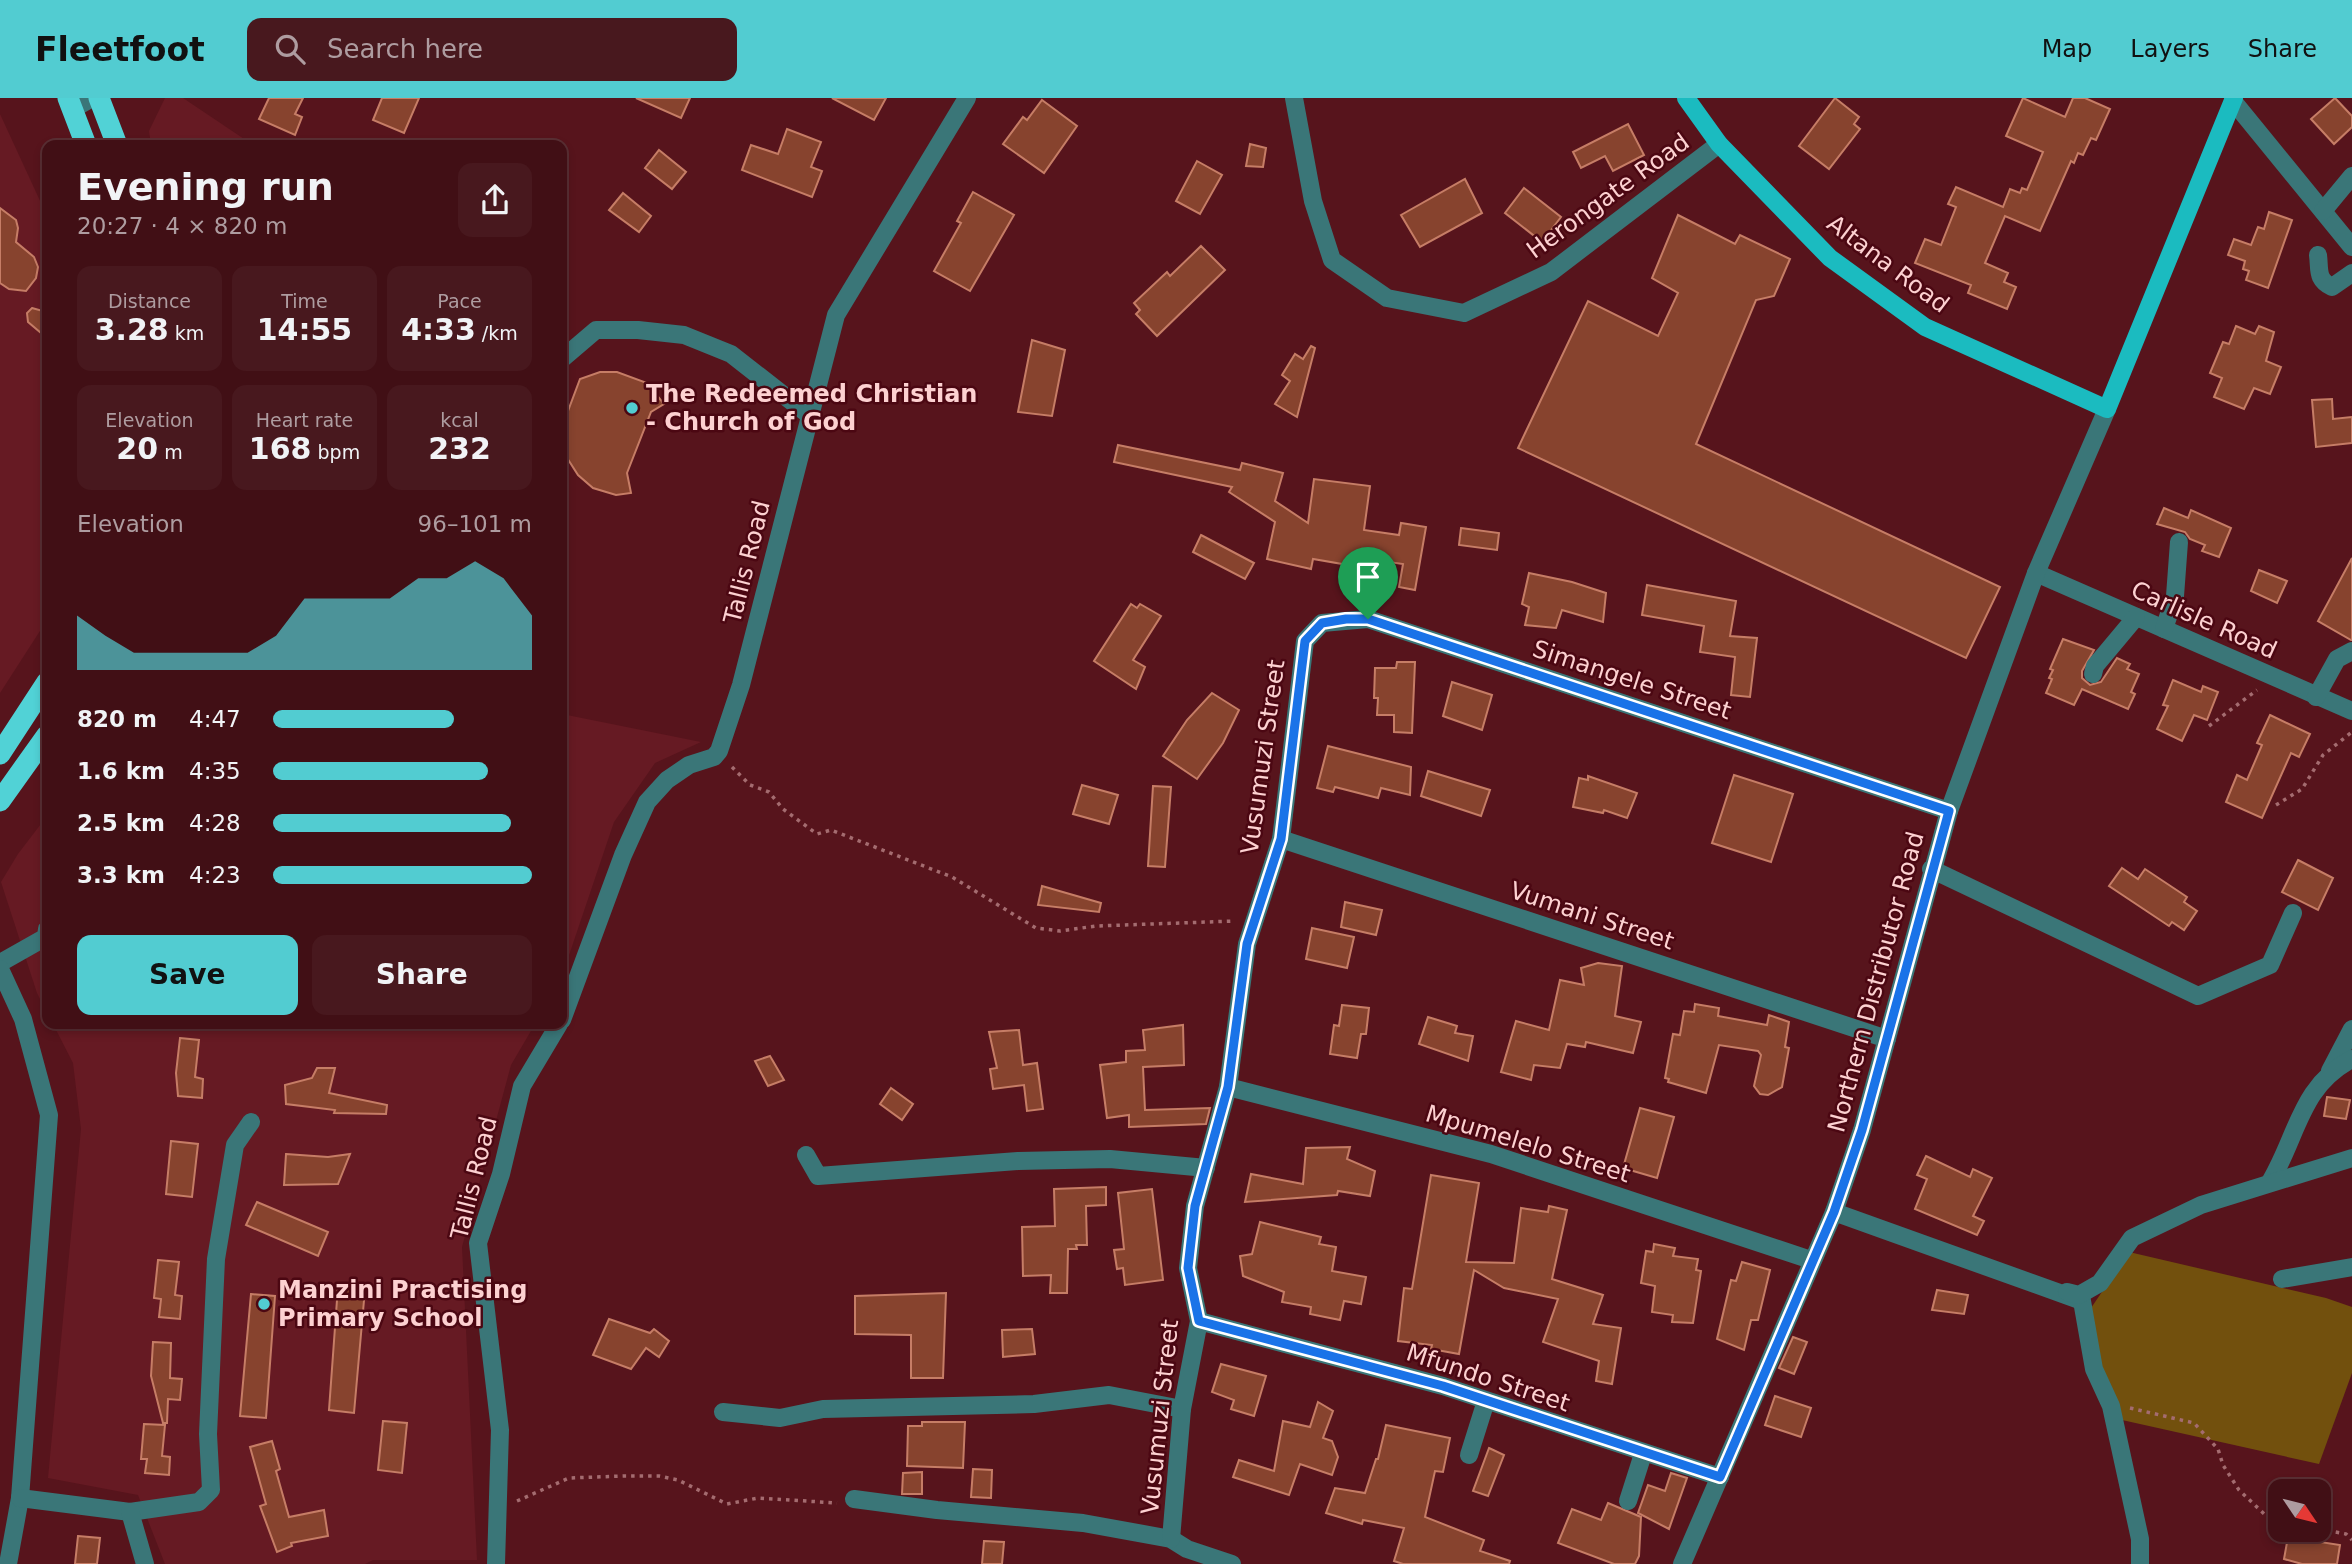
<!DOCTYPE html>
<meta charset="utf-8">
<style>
:root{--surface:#410f15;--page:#48181e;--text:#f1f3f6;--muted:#ae9ca0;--line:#5a2f34;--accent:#52ccd1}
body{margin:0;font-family:"DejaVu Sans",sans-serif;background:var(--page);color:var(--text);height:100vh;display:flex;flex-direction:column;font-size:26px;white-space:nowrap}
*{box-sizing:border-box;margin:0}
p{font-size:23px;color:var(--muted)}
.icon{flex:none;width:38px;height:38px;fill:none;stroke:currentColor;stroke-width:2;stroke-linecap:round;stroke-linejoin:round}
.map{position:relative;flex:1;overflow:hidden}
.sheet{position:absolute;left:42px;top:42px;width:525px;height:889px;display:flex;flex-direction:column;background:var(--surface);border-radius:14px;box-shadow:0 4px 10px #0003,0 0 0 2px var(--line)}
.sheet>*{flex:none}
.needle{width:46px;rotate:125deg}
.controls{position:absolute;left:2268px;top:1381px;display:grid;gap:14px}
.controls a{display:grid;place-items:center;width:63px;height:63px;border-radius:14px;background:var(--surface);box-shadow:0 4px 10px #0003,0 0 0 2px var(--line);font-size:35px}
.pin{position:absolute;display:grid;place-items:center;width:60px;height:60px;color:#fff;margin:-72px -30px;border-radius:50% 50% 50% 0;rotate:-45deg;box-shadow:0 0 7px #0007}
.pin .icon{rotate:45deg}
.round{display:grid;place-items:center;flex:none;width:74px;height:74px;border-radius:14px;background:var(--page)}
.headline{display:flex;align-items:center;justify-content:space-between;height:119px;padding:0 35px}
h1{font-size:38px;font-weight:800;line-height:52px}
.figures{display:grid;grid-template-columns:repeat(3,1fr);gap:10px;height:119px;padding:7px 35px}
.figures div{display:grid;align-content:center;border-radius:14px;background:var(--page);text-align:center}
.figures b{font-size:30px;font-weight:800}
.figures small{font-size:19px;font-weight:400}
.figures p{font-size:19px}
.chart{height:196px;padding:14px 35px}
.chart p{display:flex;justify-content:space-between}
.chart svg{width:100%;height:126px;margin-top:7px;fill:var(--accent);opacity:.7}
.cta{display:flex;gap:14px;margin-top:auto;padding:14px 35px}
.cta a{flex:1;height:80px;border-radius:14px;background:var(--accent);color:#111;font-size:28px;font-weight:800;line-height:80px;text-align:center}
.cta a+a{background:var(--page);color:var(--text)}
ul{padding:0 35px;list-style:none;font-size:23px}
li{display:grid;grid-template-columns:112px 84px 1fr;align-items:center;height:52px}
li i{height:18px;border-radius:9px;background:var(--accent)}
header{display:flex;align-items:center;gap:42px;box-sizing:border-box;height:98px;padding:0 35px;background:var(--accent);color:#111}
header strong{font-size:33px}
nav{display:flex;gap:38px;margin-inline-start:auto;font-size:24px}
.search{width:490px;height:63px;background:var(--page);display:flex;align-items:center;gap:18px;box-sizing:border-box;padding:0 24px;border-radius:14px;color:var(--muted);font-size:26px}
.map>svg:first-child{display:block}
</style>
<header>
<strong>Fleetfoot</strong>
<div class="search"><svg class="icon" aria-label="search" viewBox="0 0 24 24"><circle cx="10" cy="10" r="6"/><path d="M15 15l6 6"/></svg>Search here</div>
<nav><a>Map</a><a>Layers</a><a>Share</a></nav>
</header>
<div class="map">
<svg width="2352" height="1466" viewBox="0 0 2352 1466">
<rect width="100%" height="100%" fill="#57141c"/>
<g fill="#661a23">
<polygon points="165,0 183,0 253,47 151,47 149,33"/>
<polygon points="0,16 47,118 47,522 0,595"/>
<polygon points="562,616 701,644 655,665 614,724 562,878"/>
<polygon points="47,718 47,915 37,895 1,784 18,756"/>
<polygon points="53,926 535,926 511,967 462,1149 477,1462 373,1462 365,1466 165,1466 138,1397 48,1380 81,1031 73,965"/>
</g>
<polygon fill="#72500d" points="2129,1154 2326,1200 2352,1209 2352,1275 2319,1366 2122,1322 2093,1254 2089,1213"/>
<g fill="#87432e" stroke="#c67d66" stroke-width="2">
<polygon points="269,0 303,0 295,16 302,19 295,37 259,21"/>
<polygon points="382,0 419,0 404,35 373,22"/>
<polygon points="636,0 690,0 681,20"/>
<polygon points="832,0 886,0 874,22"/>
<polygon points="1835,0 1859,19 1854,26 1860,31 1829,71 1799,48"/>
<polygon points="2023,0 2065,19 2073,0 2085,0 2110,11 2096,42 2091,40 2083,57 2078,55 2074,65 2071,63 2040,133 2005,118 1985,165 2008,175 2004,184 2016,189 2007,211 1968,195 1971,187 1915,165 1925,141 1941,147 1956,109 1948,106 1956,89 2003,109 2010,91 2020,95 2022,90 2027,92 2043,54 2006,38"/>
<polygon points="2335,0 2352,18 2352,29 2334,46 2311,21"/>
<polygon points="1042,2 1077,28 1044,75 1003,46 1023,19 1027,22"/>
<polygon points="1628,26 1644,57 1613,73 1605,58 1581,70 1573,54"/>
<polygon points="787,31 821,44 811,69 822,73 812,99 742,72 751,47 778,56"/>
<polygon points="1250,46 1266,50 1263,69 1246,68"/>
<polygon points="659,52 686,74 672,91 645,70"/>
<polygon points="1197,63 1222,77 1200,116 1176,103"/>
<polygon points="1465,81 1482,115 1420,149 1401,117"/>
<polygon points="1524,90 1561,119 1542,144 1505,115"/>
<polygon points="973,94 1014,117 970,193 934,173 961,125 957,123"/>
<polygon points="623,95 651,118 639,134 609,112"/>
<polygon points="0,110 16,122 18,130 16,144 34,159 38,169 36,180 26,193 9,191 0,185"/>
<polygon points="2269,114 2292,122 2268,190 2246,182 2249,173 2243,171 2245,163 2228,157 2234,141 2251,147 2258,129 2264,131"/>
<polygon points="1678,117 1735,146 1740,137 1790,161 1774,198 1756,202 1696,346 2000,489 1966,560 1518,350 1588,203 1658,238 1678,195 1652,180"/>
<polygon points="1201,148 1225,172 1157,238 1136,216 1140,212 1134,205 1167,174 1170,178"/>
<polygon points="32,210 43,213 47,223 47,240 28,224 27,215"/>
<polygon points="2236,228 2255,236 2259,228 2274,234 2266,263 2281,269 2270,296 2254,290 2244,311 2214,299 2222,280 2210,275 2223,244 2229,246"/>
<polygon points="1032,242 1065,252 1052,318 1018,314"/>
<polygon points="1311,248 1315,250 1297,319 1275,306 1290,283 1282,277 1295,256 1303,261"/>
<polygon points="600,274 617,274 647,285 664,306 651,314 627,375 631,395 616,397 593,390 578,377 562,352 562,329 580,281"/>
<polygon points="2332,301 2333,321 2352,319 2352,345 2316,349 2312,302"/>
<polygon points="1118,347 1240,372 1242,365 1283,375 1275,403 1308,425 1314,381 1370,388 1364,432 1399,437 1401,425 1426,429 1415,492 1399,489 1403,466 1355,459 1354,468 1313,461 1311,471 1267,461 1275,424 1229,394 1232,389 1114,364"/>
<polygon points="2164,410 2188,420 2191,412 2231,430 2219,459 2202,453 2205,447 2190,441 2185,434 2157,426"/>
<polygon points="1461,430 1499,435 1497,452 1459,447"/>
<polygon points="1201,437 1254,465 1245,481 1193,454"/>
<polygon points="2352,460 2352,542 2351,542 2318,523"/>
<polygon points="2259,472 2287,483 2277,505 2251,493"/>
<polygon points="1529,475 1572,484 1606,495 1603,524 1562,512 1556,530 1525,527 1529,509 1522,506"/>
<polygon points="1647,487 1736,503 1730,538 1757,540 1750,599 1731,597 1735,559 1700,554 1704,528 1642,517"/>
<polygon points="1131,506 1137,510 1140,506 1161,518 1133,562 1145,569 1136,591 1094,563"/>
<polygon points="2063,541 2094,552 2082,573 2082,580 2090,587 2101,584 2117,560 2130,566 2127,571 2139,576 2131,594 2135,596 2128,611 2082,591 2074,607 2046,595 2052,581 2049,580 2053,572 2050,571"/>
<polygon points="1397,564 1415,564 1412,635 1394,634 1394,617 1377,617 1378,600 1374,600 1375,570 1396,570"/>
<polygon points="2173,582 2201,594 2203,588 2218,594 2207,622 2194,617 2182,643 2157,631 2168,608 2163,607"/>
<polygon points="1452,584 1492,597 1482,632 1443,618"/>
<polygon points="1212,595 1239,612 1223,645 1197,681 1163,658 1187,622"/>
<polygon points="2270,617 2310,636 2299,659 2291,655 2262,720 2226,704 2237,677 2247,682 2262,647 2257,645"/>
<polygon points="1328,648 1411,669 1410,697 1381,690 1378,700 1335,689 1333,694 1317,690"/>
<polygon points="1428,673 1490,692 1481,718 1421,698"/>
<polygon points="1734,677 1793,696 1771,764 1712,745"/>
<polygon points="1588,678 1637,695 1627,720 1604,712 1603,715 1573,709 1579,680 1588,682"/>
<polygon points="1082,687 1118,697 1109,726 1073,716"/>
<polygon points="1153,688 1171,689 1165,769 1148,768"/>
<polygon points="2298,762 2333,780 2318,812 2282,794"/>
<polygon points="2122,770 2138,781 2145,771 2187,799 2184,804 2197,813 2184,832 2172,824 2169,828 2109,788"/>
<polygon points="1042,788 1101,805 1099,814 1038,807"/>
<polygon points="1345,804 1382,812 1376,837 1341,829"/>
<polygon points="1312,830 1354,839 1347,870 1306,861"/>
<polygon points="1598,865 1622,868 1615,918 1641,924 1633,955 1586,944 1585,949 1567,946 1560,970 1534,967 1531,982 1501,974 1516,923 1549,932 1560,882 1584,887 1581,870"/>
<polygon points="1695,906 1719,910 1718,918 1767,927 1769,917 1789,924 1785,949 1789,950 1782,989 1768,997 1760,996 1754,988 1761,957 1758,953 1719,947 1706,995 1668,984 1669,981 1665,980 1673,936 1680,937 1684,913 1694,914"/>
<polygon points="1342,907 1369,910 1366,936 1361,936 1357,960 1330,956 1334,927 1339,928"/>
<polygon points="1428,919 1457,928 1455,935 1473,938 1468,963 1419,946"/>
<polygon points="1183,927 1184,967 1143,969 1145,1012 1210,1010 1206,1026 1129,1029 1129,1017 1107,1020 1100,967 1126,964 1126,953 1145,952 1143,932"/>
<polygon points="1019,932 1023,967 1037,965 1043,1011 1027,1013 1024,987 993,991 990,971 997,970 989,934"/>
<polygon points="180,940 199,942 195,979 203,981 202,1000 178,998 176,975"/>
<polygon points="770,958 784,982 768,988 755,963"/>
<polygon points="317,970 335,970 329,995 387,1007 386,1016 334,1015 335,1012 286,1006 285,987 312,980"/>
<polygon points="891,990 913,1006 902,1022 880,1006"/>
<polygon points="2327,999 2350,1002 2346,1021 2324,1018"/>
<polygon points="1640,1010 1674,1019 1657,1080 1623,1070"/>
<polygon points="171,1043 198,1046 192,1099 166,1096"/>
<polygon points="1350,1049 1347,1061 1375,1073 1370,1098 1338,1093 1337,1097 1245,1104 1251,1076 1303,1086 1306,1050"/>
<polygon points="286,1056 328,1059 350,1056 338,1086 284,1087"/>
<polygon points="1926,1058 1970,1079 1973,1071 1992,1080 1973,1118 1984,1123 1977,1137 1915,1111 1927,1081 1917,1077"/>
<polygon points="1431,1077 1479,1085 1466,1164 1514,1165 1521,1110 1548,1114 1549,1108 1567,1112 1552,1181 1603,1197 1593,1226 1621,1230 1612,1286 1596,1283 1599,1263 1543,1244 1558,1201 1504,1190 1474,1172 1459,1256 1431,1251 1432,1247 1398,1243 1404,1190 1412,1191"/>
<polygon points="1106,1089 1106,1107 1086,1108 1087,1147 1076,1147 1077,1151 1068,1151 1067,1195 1050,1195 1051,1177 1023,1178 1022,1129 1055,1128 1054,1091"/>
<polygon points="1152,1091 1163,1182 1125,1187 1123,1170 1117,1171 1114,1152 1124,1151 1118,1095"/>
<polygon points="257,1104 328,1134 318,1158 246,1127"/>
<polygon points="1260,1124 1321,1139 1319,1146 1336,1149 1332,1173 1366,1179 1361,1206 1344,1203 1340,1222 1310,1216 1311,1209 1282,1204 1284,1194 1243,1178 1240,1158 1252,1156"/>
<polygon points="1654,1146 1675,1150 1673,1158 1698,1161 1696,1172 1701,1173 1693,1225 1672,1224 1673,1217 1652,1214 1655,1188 1641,1185 1646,1153 1653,1154"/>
<polygon points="158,1162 179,1164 175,1197 182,1198 180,1221 159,1219 161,1201 154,1200"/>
<polygon points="1742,1164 1770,1172 1758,1222 1751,1222 1744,1252 1717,1241 1731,1182 1736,1183"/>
<polygon points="338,1188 365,1191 354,1315 329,1312"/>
<polygon points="1937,1192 1968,1197 1964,1216 1932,1212"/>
<polygon points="946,1195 943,1280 911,1280 911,1237 855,1236 855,1198"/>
<polygon points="251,1196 275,1198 266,1320 240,1318"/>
<polygon points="609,1221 650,1235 654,1231 669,1243 659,1259 646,1250 631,1271 593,1257"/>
<polygon points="1032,1231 1035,1256 1003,1259 1002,1232"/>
<polygon points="1793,1239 1807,1244 1794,1276 1779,1270"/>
<polygon points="153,1244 171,1245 170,1280 182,1281 180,1302 168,1301 167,1325 163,1325 151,1278"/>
<polygon points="1221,1266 1266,1278 1254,1318 1231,1311 1234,1302 1212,1294"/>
<polygon points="1775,1298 1811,1310 1801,1339 1765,1327"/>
<polygon points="1318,1304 1333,1313 1323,1340 1332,1343 1338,1359 1332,1377 1300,1366 1289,1397 1233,1379 1239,1362 1274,1373 1283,1323 1310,1329"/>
<polygon points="383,1323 407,1325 402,1375 378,1372"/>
<polygon points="922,1324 965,1324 963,1370 907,1368 908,1328 922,1328"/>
<polygon points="144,1326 165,1327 162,1358 170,1359 169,1377 145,1375 147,1361 141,1361"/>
<polygon points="1386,1327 1450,1340 1443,1374 1435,1373 1425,1419 1484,1442 1480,1453 1510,1463 1509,1466 1403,1466 1394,1463 1404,1430 1363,1422 1362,1426 1326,1415 1335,1390 1365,1395 1376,1361 1378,1361"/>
<polygon points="272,1343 280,1371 276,1373 289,1419 324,1412 328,1438 291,1445 292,1448 277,1454 260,1408 266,1406 250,1349"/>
<polygon points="1489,1350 1504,1357 1488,1398 1473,1393"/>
<polygon points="973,1371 992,1372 991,1400 971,1399"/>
<polygon points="922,1374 922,1396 902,1396 903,1375"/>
<polygon points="1671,1375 1687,1380 1669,1431 1638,1415 1648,1387 1665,1393"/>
<polygon points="1608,1405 1641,1419 1639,1458 1635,1466 1614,1466 1558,1445 1572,1411 1601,1422"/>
<polygon points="78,1438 100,1440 97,1466 75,1466"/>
<polygon points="2288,1439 2340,1447 2337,1466 2302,1466 2284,1461"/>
<polygon points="984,1443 1004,1444 1002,1466 982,1466"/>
</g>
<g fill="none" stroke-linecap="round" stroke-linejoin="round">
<g stroke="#a46c70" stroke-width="3.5" stroke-dasharray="3.5 5" stroke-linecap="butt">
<polyline points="2209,628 2257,592"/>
<polyline points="732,669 750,687 769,694 783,711 817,736 831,732 952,779 1036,830 1060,833 1096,828 1235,823"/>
<polyline points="2276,707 2302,691 2323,657 2352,634"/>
<polyline points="2130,1310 2194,1325 2218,1351 2223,1367 2239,1392 2280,1431"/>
<polyline points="517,1403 569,1380 624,1378 659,1378 678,1382 727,1406 758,1400 837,1405"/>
<polyline points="2319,1431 2346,1436 2352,1442"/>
</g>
<g stroke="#3a7678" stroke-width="18">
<polyline points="1294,0 1313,103 1332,162 1387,200 1464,215 1551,174 1719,46"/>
<polyline points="2233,3 2352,149"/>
<polyline points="73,11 92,0"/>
<polyline points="2323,113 2352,78"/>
<path d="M2318 157C2320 172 2316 181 2332 189L2352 175"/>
<polyline points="562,261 596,232 638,232 684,237 731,256 809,317"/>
<polyline points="2036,475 2352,613"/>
<polyline points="2164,531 2175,498 2179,444"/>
<polyline points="2093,576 2095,568 2136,519"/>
<polyline points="2316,599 2337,561 2352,553"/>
<polyline points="1281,741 1887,941"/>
<polyline points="1931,771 2198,898 2270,867 2293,815"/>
<polyline points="0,865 46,839 47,831"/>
<polyline points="0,871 23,921 49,1017 20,1400 8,1466"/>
<polyline points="562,922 623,757 647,704 667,682 689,667 714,659 719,653 741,587 836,217 967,0"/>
<polyline points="2330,973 2352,931"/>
<polyline points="1228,989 1491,1056 1811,1162"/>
<polyline points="806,1057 818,1078 1018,1063 1110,1061 1206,1070"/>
<path d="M2270 1084C2298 1037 2300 988 2352 961"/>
<polyline points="1834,1114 2082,1203 2094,1271 2111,1308 2140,1441 2140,1466"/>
<polyline points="2282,1181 2352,1169"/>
<polyline points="2067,1194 2079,1197 2100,1185 2132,1140 2201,1107 2352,1060"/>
<polyline points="1199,1223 1443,1288 1720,1379"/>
<polyline points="723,1314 780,1320 823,1311 1034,1306 1109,1297 1182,1311"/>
<polyline points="1469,1357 1486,1303"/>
<polyline points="20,1400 130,1414 199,1404 211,1392 208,1336 216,1161 235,1047 251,1024"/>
<polyline points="854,1401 937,1412 1083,1425 1171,1441 1187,1451 1232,1466"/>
<polyline points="1628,1403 1643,1356"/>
<polyline points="130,1414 145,1466"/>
<polyline points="1171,1441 1182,1311 1199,1223 1188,1170 1195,1108 1228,989 1247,846 1281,741 1305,543 1322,525 1368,521 1949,713"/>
<polyline points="496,1466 500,1332 478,1145 501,1076 522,988 559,926"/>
<polyline points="1682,1466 1834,1114 1862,1032 1949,713 2036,475 2107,311"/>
</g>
<polyline stroke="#1bbbc0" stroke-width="18" points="1686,0 1719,46 1830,160 1925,229 2107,311 2234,0"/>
<g stroke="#51d2d6" stroke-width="21">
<polyline points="68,0 86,47"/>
<polyline points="99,0 117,47"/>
<polyline points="0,656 47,584"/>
<polyline points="0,703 47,637"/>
</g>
</g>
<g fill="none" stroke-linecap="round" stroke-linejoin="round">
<defs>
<polygon id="route" points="1346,521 1368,521 1949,713 1862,1032 1834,1114 1720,1379 1443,1288 1199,1223 1188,1170 1195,1108 1228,989 1247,846 1281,741 1305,543 1322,525"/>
</defs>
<use href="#route" stroke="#fff" stroke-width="14"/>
<use href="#route" stroke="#1a73e8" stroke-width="9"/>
</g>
<g fill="#52ccd1" stroke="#4b0712" stroke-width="2.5">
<circle cx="632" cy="310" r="7"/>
<circle cx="264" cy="1206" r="7"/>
</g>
<g text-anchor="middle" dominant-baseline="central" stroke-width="5" stroke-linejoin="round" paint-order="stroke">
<g font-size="24" fill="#fdd1d1" stroke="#4b0712">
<text transform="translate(1608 98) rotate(-36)">Herongate Road</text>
<text transform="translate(1888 166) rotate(37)">Altana Road</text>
<text transform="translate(747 464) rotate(-76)">Tallis Road</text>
<text transform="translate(2204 522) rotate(24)">Carlisle Road</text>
<text transform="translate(1632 582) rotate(18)">Simangele Street</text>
<text transform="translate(1263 659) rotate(-82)">Vusumuzi Street</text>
<text transform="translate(1592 818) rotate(18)">Vumani Street</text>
<text transform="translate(1876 884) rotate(-75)">Northern Distributor Road</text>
<text transform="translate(1528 1046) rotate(17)">Mpumelelo Street</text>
<text transform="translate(474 1080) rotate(-76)">Tallis Road</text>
<text transform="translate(1488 1280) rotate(18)">Mfundo Street</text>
<text transform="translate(1160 1319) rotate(-84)">Vusumuzi Street</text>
</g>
<g font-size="24" font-weight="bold" fill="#fdd1d1" stroke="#4b0712" text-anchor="start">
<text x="646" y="296">The Redeemed Christian<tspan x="646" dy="28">- Church of God</tspan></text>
<text x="278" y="1192">Manzini Practising<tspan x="278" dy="28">Primary School</tspan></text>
</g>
</g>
</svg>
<div class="controls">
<a><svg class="needle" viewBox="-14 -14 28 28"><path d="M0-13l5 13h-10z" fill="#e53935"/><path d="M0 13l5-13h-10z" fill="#ae9ca0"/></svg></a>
</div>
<div class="pin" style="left:1368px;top:521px;background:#1e9e55"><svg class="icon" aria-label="arrive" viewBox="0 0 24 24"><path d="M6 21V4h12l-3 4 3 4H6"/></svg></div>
<section class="sheet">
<div class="headline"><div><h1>Evening run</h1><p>20:27 · 4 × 820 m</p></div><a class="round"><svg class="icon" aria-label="share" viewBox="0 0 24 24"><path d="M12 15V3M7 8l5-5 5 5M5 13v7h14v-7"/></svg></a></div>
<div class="figures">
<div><p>Distance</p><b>3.28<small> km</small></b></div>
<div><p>Time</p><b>14:55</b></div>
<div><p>Pace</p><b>4:33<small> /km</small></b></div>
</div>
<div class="figures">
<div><p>Elevation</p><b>20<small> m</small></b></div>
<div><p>Heart rate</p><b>168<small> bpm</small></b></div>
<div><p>kcal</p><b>232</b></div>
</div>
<div class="chart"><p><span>Elevation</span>96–101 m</p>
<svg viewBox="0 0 160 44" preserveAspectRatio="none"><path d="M0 44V25L10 32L20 38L30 38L40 38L50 38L60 38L70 32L80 19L90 19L100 19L110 19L120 12L130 12L140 6L150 12L160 25V44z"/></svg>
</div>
<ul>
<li><b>820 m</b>4:47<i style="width:70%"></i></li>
<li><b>1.6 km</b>4:35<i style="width:83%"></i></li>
<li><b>2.5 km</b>4:28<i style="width:92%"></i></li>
<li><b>3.3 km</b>4:23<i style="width:100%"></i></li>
</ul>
<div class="cta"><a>Save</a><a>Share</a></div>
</section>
</div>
